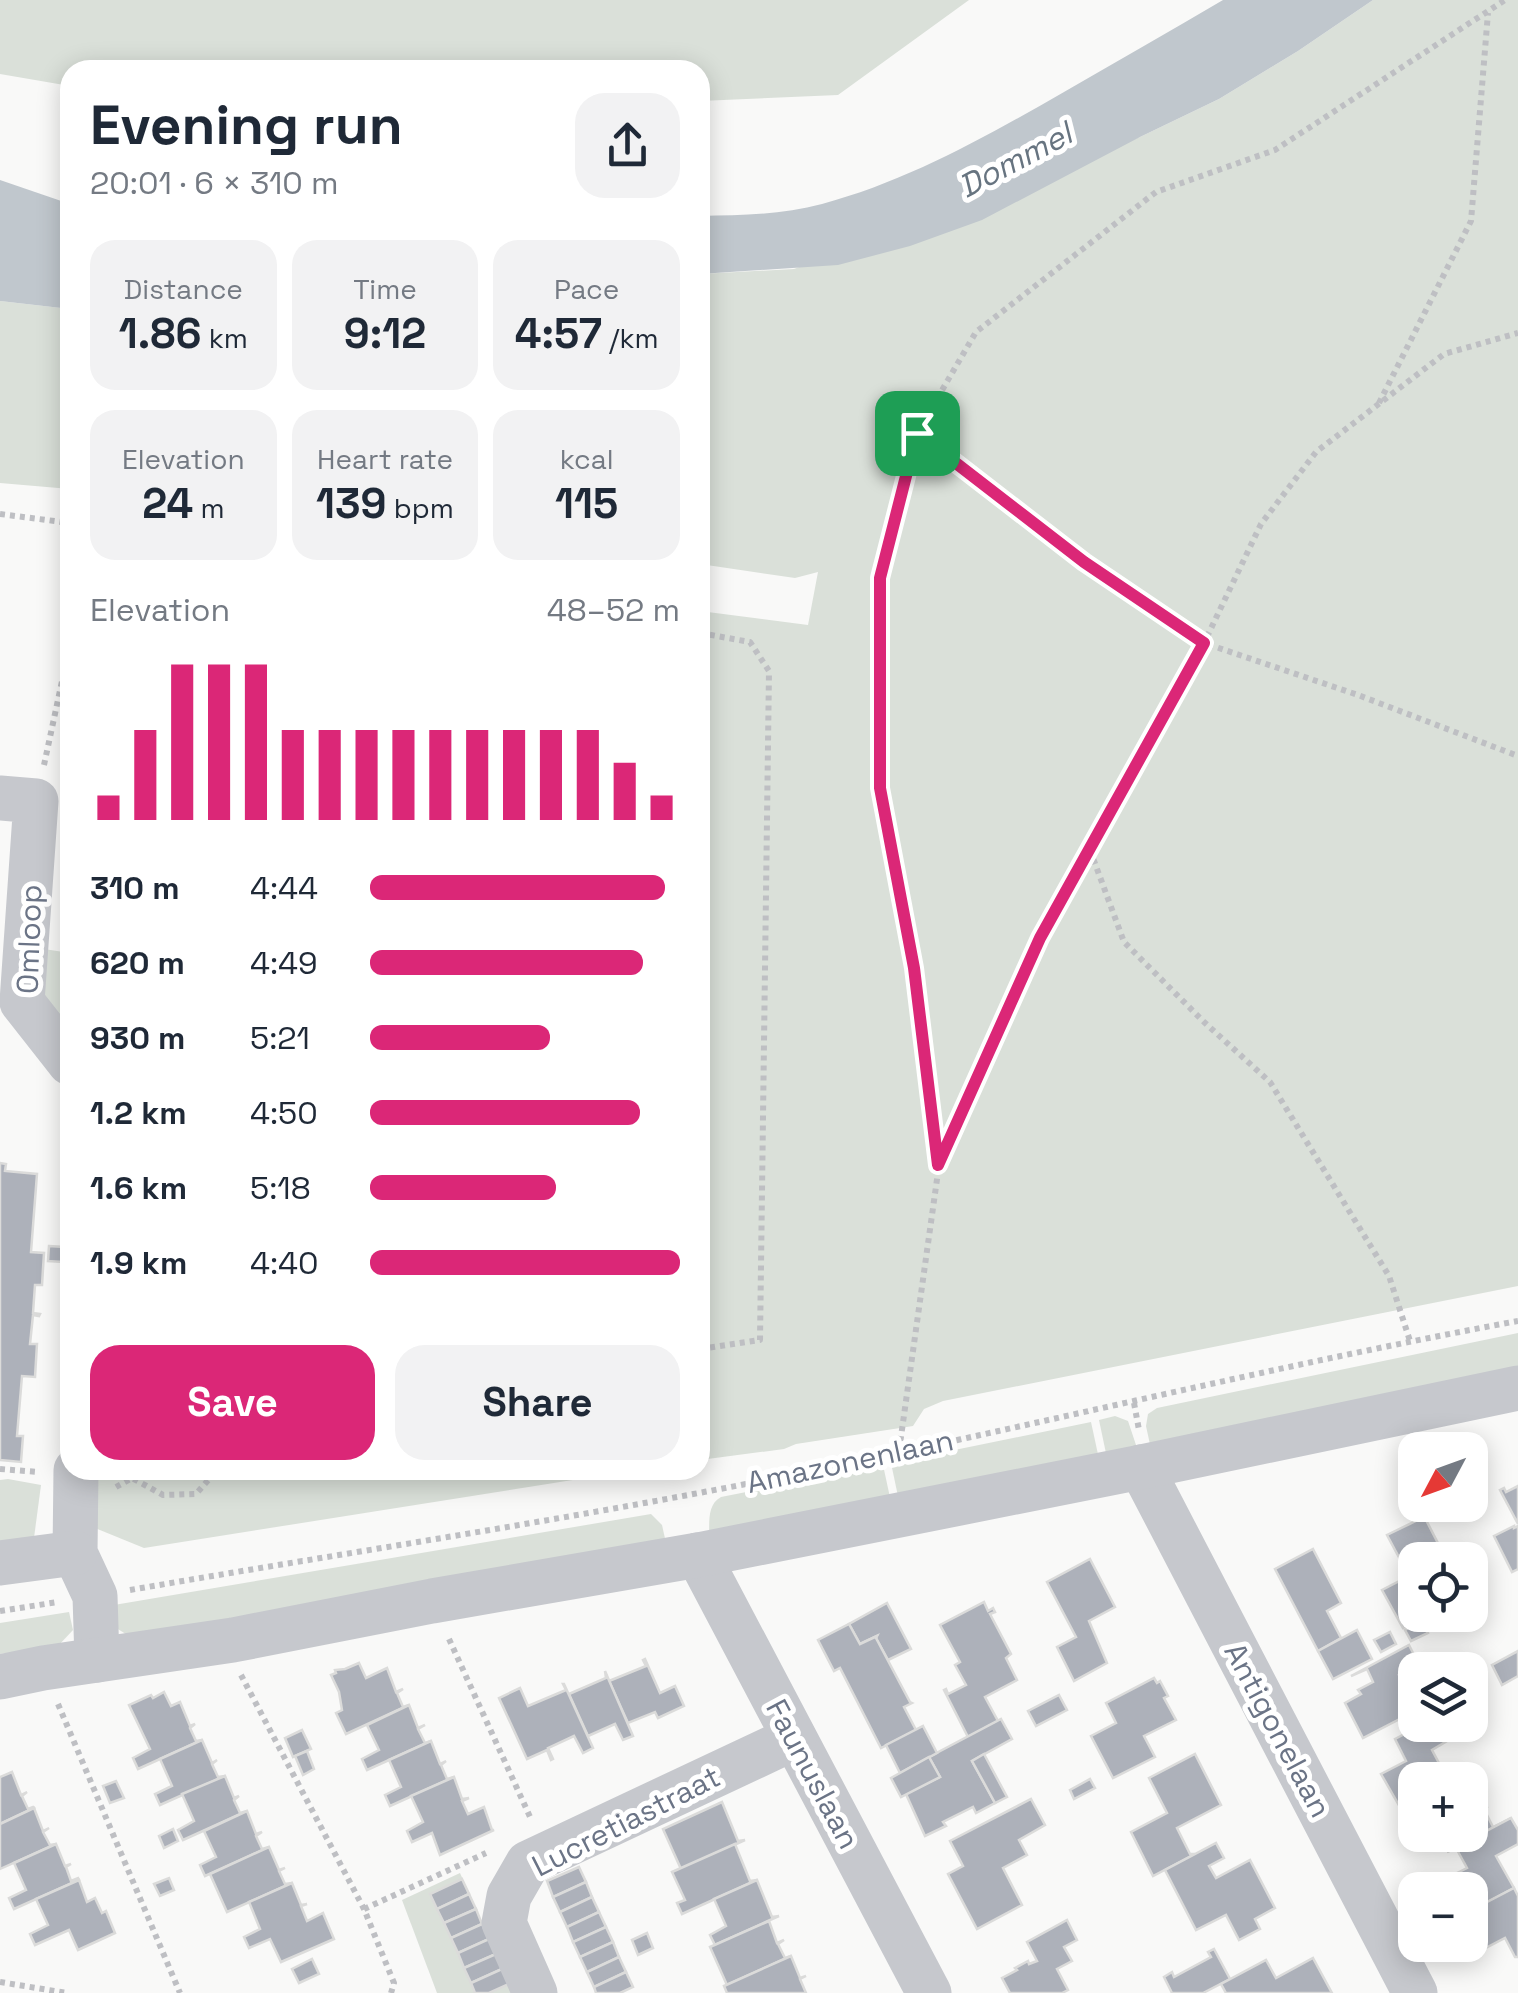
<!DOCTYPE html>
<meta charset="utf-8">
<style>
:root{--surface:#fff;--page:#f2f2f3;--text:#1f2937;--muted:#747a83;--accent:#db2777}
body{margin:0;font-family:"Space Grotesk",sans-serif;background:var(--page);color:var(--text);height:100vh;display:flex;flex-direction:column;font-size:38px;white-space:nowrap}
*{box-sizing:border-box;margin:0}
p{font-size:32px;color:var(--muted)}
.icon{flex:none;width:55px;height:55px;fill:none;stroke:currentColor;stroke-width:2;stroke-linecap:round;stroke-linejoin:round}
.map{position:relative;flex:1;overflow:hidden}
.drawer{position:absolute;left:60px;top:60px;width:650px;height:1420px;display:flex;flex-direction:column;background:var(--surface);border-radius:30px;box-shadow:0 5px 25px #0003}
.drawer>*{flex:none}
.needle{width:65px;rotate:229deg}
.fabs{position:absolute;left:1398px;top:1432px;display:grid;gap:20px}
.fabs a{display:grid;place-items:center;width:90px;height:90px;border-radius:20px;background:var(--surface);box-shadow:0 5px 25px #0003;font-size:50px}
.pin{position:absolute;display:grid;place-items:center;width:85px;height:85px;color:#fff;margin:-42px;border-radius:20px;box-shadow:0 5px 15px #0006}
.round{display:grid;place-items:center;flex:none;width:105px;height:105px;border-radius:30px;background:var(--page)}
.head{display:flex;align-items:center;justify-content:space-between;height:170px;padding:0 30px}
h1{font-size:55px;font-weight:700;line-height:75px}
.stats{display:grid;grid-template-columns:repeat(3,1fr);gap:15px;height:170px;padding:10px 30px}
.stats div{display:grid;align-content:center;border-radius:25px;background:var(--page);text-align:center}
.stats b{font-size:42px;font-weight:700}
.stats small{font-size:28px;font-weight:400}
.stats p{font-size:28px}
.chart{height:280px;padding:20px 30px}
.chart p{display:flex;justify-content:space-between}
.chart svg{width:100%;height:180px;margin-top:10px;stroke:var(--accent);stroke-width:6}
.button{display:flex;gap:20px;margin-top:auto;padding:20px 30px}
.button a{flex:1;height:115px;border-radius:30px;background:var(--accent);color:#fff;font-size:40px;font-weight:700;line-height:115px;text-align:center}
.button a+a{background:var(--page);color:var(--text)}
ul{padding:0 30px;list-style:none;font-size:32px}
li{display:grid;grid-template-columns:160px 120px 1fr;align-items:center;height:75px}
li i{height:25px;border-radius:12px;background:var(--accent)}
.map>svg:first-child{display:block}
</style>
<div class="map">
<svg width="1518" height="1993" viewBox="0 0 1518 1993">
<rect width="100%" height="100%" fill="#f9f9f8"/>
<g fill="#dae0d9">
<polygon points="0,0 969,0 838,95 700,101 700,70 70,70 70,86 0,74"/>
<polygon points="1373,0 1518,0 1518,1286 943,1401 924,1409 913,1426 796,1444 784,1449 700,1460 700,611 808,625 818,572 795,578 700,564 700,274 794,269 1140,137 1219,99 1298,51"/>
<polygon points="0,301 70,309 70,489 0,483"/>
<polygon points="44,949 70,953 70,1034 39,998"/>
<polygon points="1518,1333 1518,1372 1151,1449 1146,1426 1148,1414 1157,1408"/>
<polygon points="1115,1416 1128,1421 1138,1451 1107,1458 1099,1420"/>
<polygon points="1091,1422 1099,1459 899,1501 891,1463"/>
<path d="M883 1465 891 1502 709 1539C710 1525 706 1505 721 1497Z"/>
<polygon points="98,1470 636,1470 144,1548 95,1528"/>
<polygon points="8,1479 41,1485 30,1568 0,1574 0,1480"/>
<polygon points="651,1514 662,1525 666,1543 129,1636 113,1626 108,1606"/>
<polygon points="69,1612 73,1630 57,1647 0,1654 0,1623"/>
<polygon points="460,1873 514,1993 437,1993 402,1900"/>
</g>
<g fill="#c0c7cd">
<path d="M1223 0H1373L1298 51 1219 99 1140 137 982 220 910 246 838 265 700 274V216C741 215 782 215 822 204 908 181 987 136 1064 92 1117 61 1171 31 1223 0Z"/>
<polygon points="0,180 70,204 70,309 0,301"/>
</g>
<g fill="#adb1ba" stroke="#dbdbda" stroke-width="2.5">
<polygon points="0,1163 6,1164 5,1171 37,1174 31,1252 44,1253 42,1285 35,1285 33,1313 40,1314 39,1316 33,1315 30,1344 37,1344 35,1377 22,1376 17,1436 23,1436 21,1462 0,1460"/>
<polygon points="49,1246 64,1247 63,1262 48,1261"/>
<polygon points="1518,1486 1518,1524 1500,1490 1504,1488 1506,1492"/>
<polygon points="1426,1516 1425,1518 1441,1549 1451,1544 1459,1560 1415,1560 1415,1592 1408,1596 1415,1610 1415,1615 1420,1619 1403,1628 1382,1590 1409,1576 1387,1535"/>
<polygon points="1514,1526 1514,1528 1518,1526 1518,1569 1512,1572 1494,1536"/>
<polygon points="1313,1549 1341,1603 1327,1611 1341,1638 1318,1651 1275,1569"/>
<polygon points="1090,1559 1115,1607 1089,1621 1107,1663 1074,1681 1057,1647 1076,1637 1047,1582"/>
<polygon points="984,1602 988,1611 993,1608 995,1612 990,1614 1011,1654 1006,1658 1017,1680 985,1697 998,1721 968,1737 944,1690 946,1689 948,1694 966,1685 955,1665 960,1662 940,1625"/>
<polygon points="887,1603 911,1649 888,1660 876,1638 877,1636 860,1644 849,1624"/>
<polygon points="1421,1621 1428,1633 1411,1641 1405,1630"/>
<polygon points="849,1624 860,1644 877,1636 876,1638 910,1702 912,1703 904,1707 916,1730 881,1748 840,1668 834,1671 818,1640"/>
<polygon points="1357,1630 1372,1659 1333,1679 1318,1651"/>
<polygon points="1390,1632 1396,1644 1381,1652 1374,1640"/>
<polygon points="1409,1645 1419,1665 1399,1675 1415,1706 1415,1711 1363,1738 1345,1703 1361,1694 1358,1690 1373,1682 1367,1669 1351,1676"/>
<polygon points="1518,1651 1518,1676 1502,1685 1492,1665"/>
<polygon points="645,1659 660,1693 675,1686 684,1706 658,1718 655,1712 628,1723 609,1681 646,1666 643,1660"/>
<polygon points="359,1663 366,1678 387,1668 396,1692 403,1689 397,1693 403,1707 409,1705 346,1734 336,1713 342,1710 339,1692 331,1675 336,1673 335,1670 345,1669"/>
<polygon points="605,1671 633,1736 623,1740 615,1724 588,1736 569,1694 606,1678"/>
<polygon points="1154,1678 1157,1683 1160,1681 1168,1696 1164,1698 1176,1720 1144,1736 1155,1757 1113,1778 1091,1736 1116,1723 1106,1703"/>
<polygon points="563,1684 564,1684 593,1748 583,1753 574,1736 548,1748 553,1759 551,1760 547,1750 527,1759 499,1698 520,1688 528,1706 566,1690"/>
<polygon points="164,1692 171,1706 180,1702 190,1726 195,1724 190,1728 196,1741 202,1740 138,1769 133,1758 150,1749 129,1705 151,1695 153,1698"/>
<polygon points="1059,1695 1067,1710 1036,1726 1028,1711"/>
<polygon points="409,1705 418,1728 425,1725 418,1729 425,1743 431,1741 367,1770 362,1759 379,1750 367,1725"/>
<polygon points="1001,1719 1012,1739 972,1761 995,1803 976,1813 973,1807 943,1822 946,1826 925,1836 906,1794 940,1777 929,1757"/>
<polygon points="1422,1725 1446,1725 1447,1741 1432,1750 1448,1780 1415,1780 1415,1799 1400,1807 1381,1774 1406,1761 1395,1739"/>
<polygon points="923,1726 937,1753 900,1773 886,1745"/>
<polygon points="302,1730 311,1749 293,1757 285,1738"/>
<polygon points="202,1740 212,1763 217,1760 212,1764 218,1777 225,1776 160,1805 155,1794 172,1786 160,1759"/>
<polygon points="431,1741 440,1764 446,1761 441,1765 447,1779 454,1777 390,1806 385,1795 401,1787 389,1760"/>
<polygon points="307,1751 314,1769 303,1775 295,1756"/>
<polygon points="984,1754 1007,1797 995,1803 972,1761"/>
<polygon points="1195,1754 1221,1805 1177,1828 1190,1854 1195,1854 1153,1876 1131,1832 1167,1813 1149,1778"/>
<polygon points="929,1757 940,1777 901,1797 891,1778"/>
<polygon points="12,1772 21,1795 27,1792 22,1796 28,1809 33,1807 34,1808 0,1824 0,1777"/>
<polygon points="1470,1773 1487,1807 1484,1809 1493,1827 1511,1818 1447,1852 1459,1845 1454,1835 1470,1835 1470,1780 1456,1780"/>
<polygon points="225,1776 234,1798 239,1796 234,1800 240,1813 247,1811 183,1840 178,1830 194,1821 182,1794"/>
<polygon points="454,1777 462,1799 469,1798 462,1801 468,1814 484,1807 492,1830 494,1830 440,1855 432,1833 412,1842 407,1831 423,1822 411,1796"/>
<polygon points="1090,1779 1095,1788 1074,1799 1070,1790"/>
<polygon points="116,1781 124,1798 110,1803 103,1786"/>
<polygon points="1031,1799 1045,1825 1019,1840 1027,1855 1003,1868 1022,1905 977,1929 948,1874 963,1866 950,1841"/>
<polygon points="1415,1799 1415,1835 1429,1835 1417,1841 1400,1807"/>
<polygon points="722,1802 738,1841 745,1840 681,1869 663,1829"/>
<polygon points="34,1808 43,1831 49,1828 43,1832 50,1845 56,1844 0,1869 0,1824"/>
<polygon points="247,1811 256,1834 262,1832 256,1836 262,1849 269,1847 205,1876 200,1865 216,1857 204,1831"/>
<polygon points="1511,1818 1518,1830 1518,1844 1496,1856 1514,1888 1470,1911 1470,1890 1443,1890 1439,1882 1467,1868 1456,1848 1447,1852"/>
<polygon points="173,1829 178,1841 164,1848 159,1836"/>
<polygon points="1216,1843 1224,1858 1209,1866 1216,1878 1250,1860 1275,1908 1255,1919 1260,1929 1239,1940 1226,1915 1196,1930 1165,1870"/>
<polygon points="56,1844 65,1866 71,1864 66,1867 71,1881 78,1878 79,1880 14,1909 9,1898 26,1890 14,1863"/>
<polygon points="735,1844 750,1881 757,1880 682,1914 677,1903 685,1900 672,1872"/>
<polygon points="269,1847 279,1870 285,1868 279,1871 285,1884 292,1883 227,1912 210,1874"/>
<polygon points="579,1867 586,1882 553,1897 547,1881"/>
<polygon points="169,1878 174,1890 160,1896 154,1884"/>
<polygon points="462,1879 469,1894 437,1909 430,1894"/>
<polygon points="79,1880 87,1902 95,1898 102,1913 106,1911 115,1933 78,1950 69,1930 35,1945 30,1934 48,1925 36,1899"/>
<polygon points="757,1880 772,1917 779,1916 715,1945 710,1935 726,1926 714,1899"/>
<polygon points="586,1882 592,1897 560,1912 553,1897"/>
<polygon points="292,1883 301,1905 307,1904 301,1906 307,1921 323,1913 334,1939 281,1962 270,1939 249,1948 244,1937 260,1929 249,1902"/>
<polygon points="1514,1888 1518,1896 1518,1957 1515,1957 1505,1938 1476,1953 1470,1941 1470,1911"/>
<polygon points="469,1894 476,1909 444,1923 437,1909"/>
<polygon points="592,1897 599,1912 567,1927 560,1912"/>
<polygon points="476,1909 482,1924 451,1938 444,1923"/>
<polygon points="599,1912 606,1927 573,1942 567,1927"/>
<polygon points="1067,1920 1077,1940 1064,1947 1072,1961 1057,1969 1068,1990 1062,1993 1010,1993 1002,1978 1017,1970 1015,1968 1028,1961 1029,1964 1037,1961 1027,1942"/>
<polygon points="769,1921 777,1943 784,1940 778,1944 785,1958 791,1956 727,1985 710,1947"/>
<polygon points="482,1924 489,1939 458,1953 451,1938"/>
<polygon points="606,1927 613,1942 580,1957 573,1942"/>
<polygon points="647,1933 653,1948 638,1955 632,1940"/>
<polygon points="489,1939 496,1954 464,1968 458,1953"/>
<polygon points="613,1942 619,1957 587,1972 580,1957"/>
<polygon points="1214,1949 1230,1979 1203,1993 1172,1993 1164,1977 1172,1972 1174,1977 1211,1957 1208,1952"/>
<polygon points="496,1954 502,1969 471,1983 464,1968"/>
<polygon points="791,1956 800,1978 806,1976 800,1979 806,1993 727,1993 724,1986"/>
<polygon points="619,1957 626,1972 594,1987 587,1972"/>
<polygon points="1313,1958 1332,1993 1226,1993 1221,1984 1266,1960 1276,1978"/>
<polygon points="312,1959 319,1974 299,1983 292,1969"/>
<polygon points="502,1969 509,1984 489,1993 475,1993 471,1983"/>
<polygon points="626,1972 633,1987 620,1993 596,1993 594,1987"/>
</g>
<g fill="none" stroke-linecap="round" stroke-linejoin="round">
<g stroke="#bebfc3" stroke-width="6" stroke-dasharray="5 5" stroke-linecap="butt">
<polyline points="1379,403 1471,221 1488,13"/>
<polyline points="917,434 1084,562 1204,643 1358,695 1518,756"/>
<polyline points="0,514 70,523"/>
<polyline points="700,633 750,642 769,671 760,1340 700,1349"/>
<polyline points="44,765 70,644"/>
<polyline points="1090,850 1124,942 1204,1022 1270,1082 1389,1276 1410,1341"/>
<polyline points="940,1162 1039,938 1204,643 1261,524 1316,452 1444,354 1518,333"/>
<polyline points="1134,1403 1139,1430"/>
<polyline points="899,1451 939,1165 913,968 880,788 880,578 917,433 976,332 1156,192 1275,150 1505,0"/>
<polyline points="0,1469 39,1472"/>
<polyline points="116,1487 132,1478 163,1495 196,1494 217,1470"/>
<path d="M130 1590C321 1557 513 1528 704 1492 976 1441 1245 1371 1518 1321"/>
<polyline points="0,1611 58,1602"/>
<polyline points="449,1639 531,1819"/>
<polyline points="241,1675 364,1909 394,1983 391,1993"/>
<polyline points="58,1704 180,1993"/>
<polyline points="364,1909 486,1853"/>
<polyline points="0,1982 67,1993"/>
</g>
<g stroke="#c6c8cd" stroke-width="45">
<polyline points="0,798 36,801 22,1002 70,1063"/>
<polyline points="1141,1467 1415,1993"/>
<polyline points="76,1470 75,1553 95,1596 97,1660"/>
<polyline points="698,1555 929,1993"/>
<polyline points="0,1563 75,1553"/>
<polyline points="0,1677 43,1668 233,1640 432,1601 698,1555 1141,1467 1518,1388"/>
<polyline points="535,1993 504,1923 509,1896 528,1863 794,1738"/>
</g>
</g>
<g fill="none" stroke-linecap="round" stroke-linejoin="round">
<defs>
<polygon id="route" points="917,433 1084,562 1204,643 1040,938 938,1165 914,968 880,788 880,578"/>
</defs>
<use href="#route" stroke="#fff" stroke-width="20"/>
<use href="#route" stroke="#db2777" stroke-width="12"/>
</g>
<g text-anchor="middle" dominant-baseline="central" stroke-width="10" stroke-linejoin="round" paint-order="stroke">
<g font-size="30" fill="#6b7486" stroke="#fff">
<text transform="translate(29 939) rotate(-88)">Omloop</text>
<text transform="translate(850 1461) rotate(-12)">Amazonenlaan</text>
<text transform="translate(1278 1730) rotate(62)">Antigonelaan</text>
<text transform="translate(813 1774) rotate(62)">Faunuslaan</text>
<text transform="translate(626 1821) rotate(-27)">Lucretiastraat</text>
</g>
<g font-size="32" font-style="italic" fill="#677480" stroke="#fff">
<text transform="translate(1015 160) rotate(-28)">Dommel</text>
</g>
</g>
</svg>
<div class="fabs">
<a><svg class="needle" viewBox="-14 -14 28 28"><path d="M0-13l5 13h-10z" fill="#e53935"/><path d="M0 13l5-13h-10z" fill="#747a83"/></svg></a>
<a><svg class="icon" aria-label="locate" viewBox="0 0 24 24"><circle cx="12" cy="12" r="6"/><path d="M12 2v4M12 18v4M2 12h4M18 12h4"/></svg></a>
<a><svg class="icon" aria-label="layers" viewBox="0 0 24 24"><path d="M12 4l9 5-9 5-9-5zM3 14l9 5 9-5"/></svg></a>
<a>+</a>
<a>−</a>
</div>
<div class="pin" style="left:917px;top:433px;background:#1e9e55"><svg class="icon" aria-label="arrive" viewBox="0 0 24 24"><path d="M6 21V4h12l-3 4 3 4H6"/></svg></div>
<section class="drawer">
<div class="head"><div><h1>Evening run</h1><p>20:01 · 6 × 310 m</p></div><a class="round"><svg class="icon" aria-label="share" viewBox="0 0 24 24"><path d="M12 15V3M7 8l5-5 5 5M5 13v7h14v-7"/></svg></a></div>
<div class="stats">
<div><p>Distance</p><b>1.86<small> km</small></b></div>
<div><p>Time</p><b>9:12</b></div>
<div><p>Pace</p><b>4:57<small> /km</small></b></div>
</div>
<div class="stats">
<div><p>Elevation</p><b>24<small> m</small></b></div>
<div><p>Heart rate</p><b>139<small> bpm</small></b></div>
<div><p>kcal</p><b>115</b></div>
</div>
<div class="chart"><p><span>Elevation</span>48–52 m</p>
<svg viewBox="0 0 160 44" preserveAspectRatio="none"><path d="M5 44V38M15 44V22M25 44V6M35 44V6M45 44V6M55 44V22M65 44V22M75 44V22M85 44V22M95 44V22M105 44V22M115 44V22M125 44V22M135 44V22M145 44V30M155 44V38"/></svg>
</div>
<ul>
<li><b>310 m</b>4:44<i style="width:95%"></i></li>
<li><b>620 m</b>4:49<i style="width:88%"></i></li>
<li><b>930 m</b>5:21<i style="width:58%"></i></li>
<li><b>1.2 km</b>4:50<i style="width:87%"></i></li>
<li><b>1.6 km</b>5:18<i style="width:60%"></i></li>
<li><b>1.9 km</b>4:40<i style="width:100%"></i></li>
</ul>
<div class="button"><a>Save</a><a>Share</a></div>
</section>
</div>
